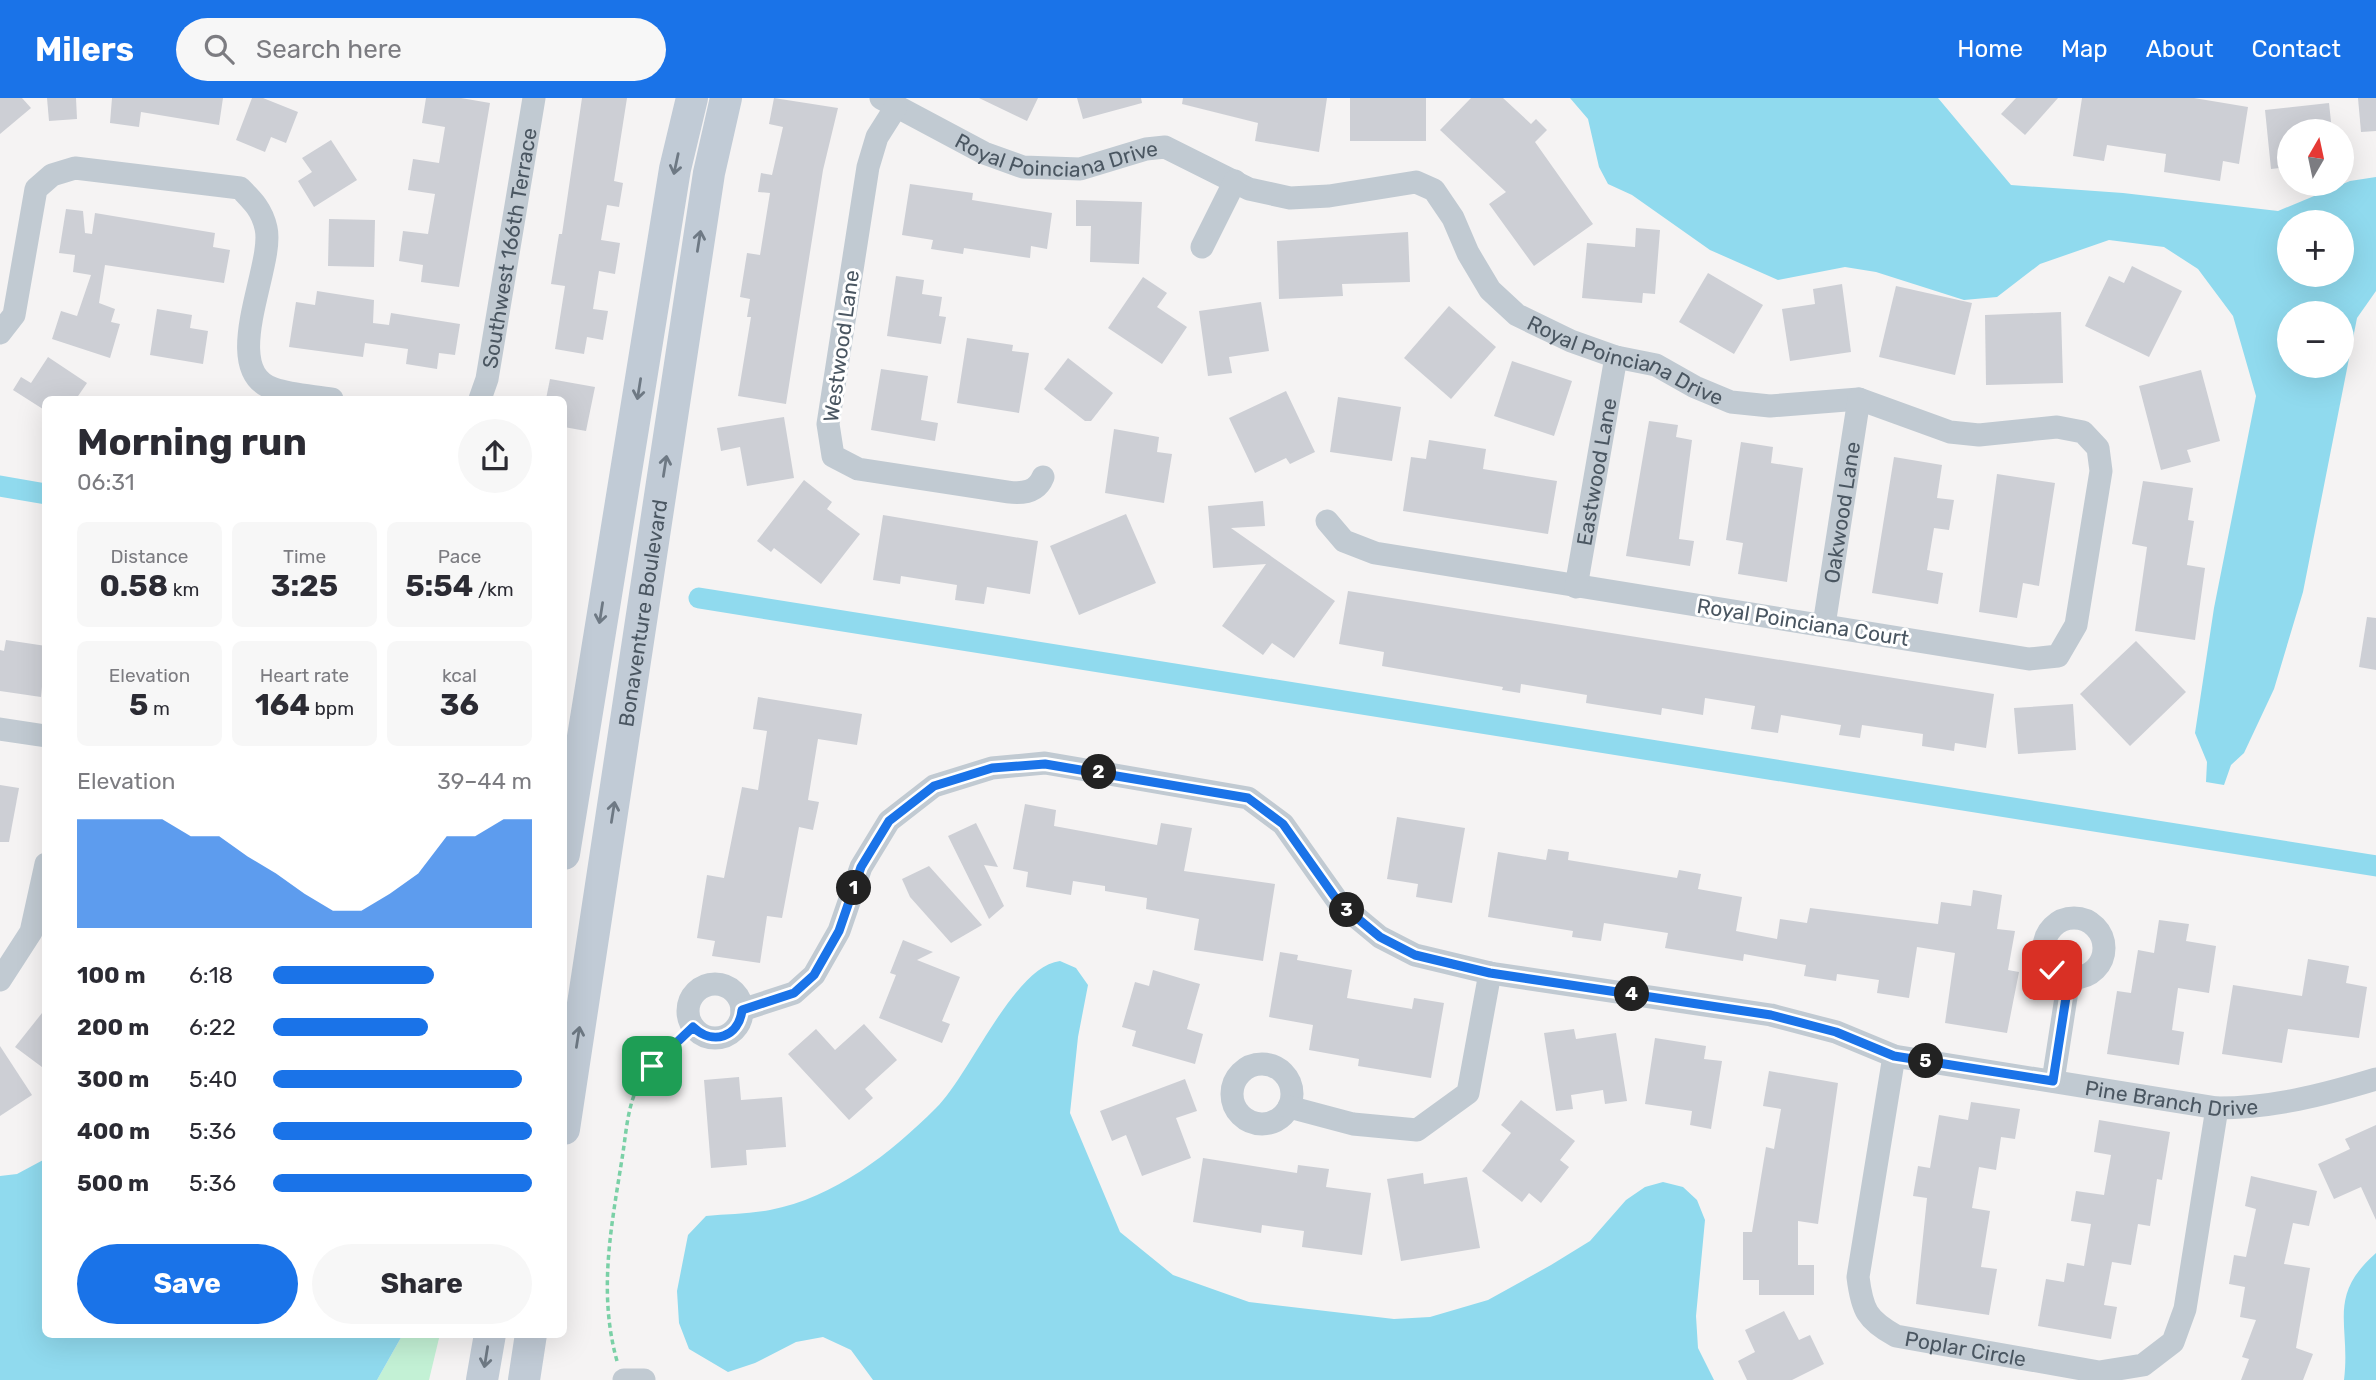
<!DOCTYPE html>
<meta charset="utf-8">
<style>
:root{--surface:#fff;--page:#f7f7f7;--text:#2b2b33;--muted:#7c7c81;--accent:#1a73e8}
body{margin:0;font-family:Rubik,sans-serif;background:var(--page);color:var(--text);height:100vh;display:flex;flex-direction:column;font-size:26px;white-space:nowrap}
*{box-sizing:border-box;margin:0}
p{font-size:23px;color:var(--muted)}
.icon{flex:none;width:38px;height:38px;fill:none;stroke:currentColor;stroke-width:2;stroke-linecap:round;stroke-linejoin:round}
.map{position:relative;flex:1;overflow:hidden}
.panel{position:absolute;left:42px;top:298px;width:525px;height:942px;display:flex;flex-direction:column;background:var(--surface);border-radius:10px;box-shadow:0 7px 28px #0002}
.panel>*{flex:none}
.needle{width:46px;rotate:9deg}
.buttons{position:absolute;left:2277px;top:21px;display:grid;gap:14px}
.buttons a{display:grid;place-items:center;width:77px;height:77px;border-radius:50%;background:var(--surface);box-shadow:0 7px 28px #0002;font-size:35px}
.pin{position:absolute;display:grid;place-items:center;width:60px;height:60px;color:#fff;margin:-30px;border-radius:14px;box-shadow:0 4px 10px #0006}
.km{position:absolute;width:35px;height:35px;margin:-18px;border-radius:50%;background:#222;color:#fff;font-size:19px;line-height:35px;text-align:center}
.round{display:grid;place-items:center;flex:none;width:74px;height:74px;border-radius:37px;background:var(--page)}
.headline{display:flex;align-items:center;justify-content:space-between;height:119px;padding:0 35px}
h1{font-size:38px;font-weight:700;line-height:52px}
.metrics{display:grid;grid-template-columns:repeat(3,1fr);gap:10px;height:119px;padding:7px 35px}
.metrics div{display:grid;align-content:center;border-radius:10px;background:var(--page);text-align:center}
.metrics b{font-size:30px;font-weight:700}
.metrics small{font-size:19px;font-weight:400}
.metrics p{font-size:19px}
.chart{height:196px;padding:14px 35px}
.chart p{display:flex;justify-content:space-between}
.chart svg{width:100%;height:126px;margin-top:7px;fill:var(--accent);opacity:.7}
.action{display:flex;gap:14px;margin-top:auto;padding:14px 35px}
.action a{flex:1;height:80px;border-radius:42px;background:var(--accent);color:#fff;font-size:28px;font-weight:700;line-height:80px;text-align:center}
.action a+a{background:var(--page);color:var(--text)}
ul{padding:0 35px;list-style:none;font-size:23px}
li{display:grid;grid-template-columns:112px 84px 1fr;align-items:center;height:52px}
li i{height:18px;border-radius:9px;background:var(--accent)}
header{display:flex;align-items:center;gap:42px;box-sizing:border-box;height:98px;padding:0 35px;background:var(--accent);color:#fff}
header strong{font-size:33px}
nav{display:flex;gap:38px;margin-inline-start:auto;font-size:24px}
.search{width:490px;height:63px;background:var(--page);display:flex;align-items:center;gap:18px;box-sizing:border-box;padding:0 24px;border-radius:38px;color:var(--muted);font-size:26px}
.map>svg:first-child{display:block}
</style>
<header>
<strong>Milers</strong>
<div class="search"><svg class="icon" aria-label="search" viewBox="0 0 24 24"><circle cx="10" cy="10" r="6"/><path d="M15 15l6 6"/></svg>Search here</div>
<nav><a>Home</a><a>Map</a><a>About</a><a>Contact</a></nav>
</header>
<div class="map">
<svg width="2376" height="1282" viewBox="0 0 2376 1282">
<rect width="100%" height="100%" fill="#f5f3f3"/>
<polygon fill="#c3f1d5" points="403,1236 440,1236 429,1282 377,1282"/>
<g fill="#90daee" fill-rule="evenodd">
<path d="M1570 0H1938L2011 87 2123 95 2278 113 2350 83 2376 79V193L2357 220 2303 494 2274 591 2244 655 2231 667 2224 687 2206 684 2207 664 2195 635 2214 510 2256 298 2233 218 2198 171 2164 149 2109 142 2040 166 1997 199 1964 202 1876 174 1845 169 1778 182 1710 152 1632 97 1608 86 1599 69 1588 21ZM2342 124V177H2289V124ZM2289 215H2342V268H2289Z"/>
<path d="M1060 863 1076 870 1088 887 1078 939 1070 1015 1120 1134 1173 1177 1249 1204 1394 1221 1430 1219 1488 1202 1551 1167 1590 1143 1626 1102 1645 1089 1663 1084 1683 1089 1697 1102 1705 1122 1696 1218 1698 1250 1714 1282H873L851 1252 823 1239 796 1244 755 1265 728 1274 689 1251 679 1225 677 1193 688 1137 706 1118C727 1116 749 1116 770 1112 834 1100 891 1055 936 1010 970 977 1013 869 1060 863Z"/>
<polygon points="45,1061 46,1236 403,1236 377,1282 0,1282 0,1078 17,1076"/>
<path d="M2376 1155V1282H2344C2351 1226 2326 1199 2376 1155Z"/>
</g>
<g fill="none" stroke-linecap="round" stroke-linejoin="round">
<g stroke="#90daee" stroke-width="21">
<polyline points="0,388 46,396"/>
<polyline points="699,500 2376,768"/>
</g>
</g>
<g fill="#cdcfd5">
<polygon points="0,0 22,0 31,10 0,36"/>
<polygon points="47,0 76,0 77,21 49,23"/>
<polygon points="112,0 223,0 219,27 141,14 139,29 110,25"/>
<polygon points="252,0 263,0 298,14 286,45 271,39 265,54 236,42"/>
<polygon points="426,0 461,0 490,5 459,189 421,184 423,167 399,163 403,133 428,136 435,96 408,92 413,61 439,65 445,29 422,25"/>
<polygon points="582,0 627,0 614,83 623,85 619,109 607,107 601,142 620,145 615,176 599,173 593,211 608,213 603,242 587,239 584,256 555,251 565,188 551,186 559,136 562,136"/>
<polygon points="774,0 838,10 823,72 786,306 738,298 751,219 747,219 750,201 740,199 747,155 760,157 770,95 758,94 761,75 772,77 783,29 769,26"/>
<polygon points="979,0 1038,0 1027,23"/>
<polygon points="1077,0 1141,0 1142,5 1083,21"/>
<polygon points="1183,0 1327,0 1319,54 1255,43 1258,25 1182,6"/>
<rect x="1350" y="0" width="76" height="43"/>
<polygon points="1471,0 1503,0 1531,26 1536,21 1547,32 1535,44 1593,126 1534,168 1489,106 1506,94 1440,32"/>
<polygon points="2016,0 2058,0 2025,37 2001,16"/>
<polygon points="2082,0 2194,0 2248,9 2239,66 2223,63 2220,83 2164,74 2166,56 2107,47 2104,63 2073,58"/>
<polygon points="2358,0 2376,0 2376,33 2361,34"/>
<polygon points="2329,5 2332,33 2289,33 2289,69 2271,71 2265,12"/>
<polygon points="331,42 357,82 314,109 298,83 312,74 302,60"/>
<polygon points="910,86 973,95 972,102 1052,115 1047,151 1031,148 1030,160 964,150 963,156 931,151 933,142 902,137"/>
<polygon points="1076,102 1142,104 1139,166 1090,164 1091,128 1076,128"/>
<polygon points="66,111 83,113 85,135 92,136 95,115 215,135 213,149 230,152 224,185 105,167 99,205 115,211 111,224 120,226 110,260 52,241 61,213 77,218 91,177 73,174 75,157 59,155"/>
<polygon points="329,121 375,122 374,169 328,168"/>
<polygon points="1636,130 1660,132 1655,196 1643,195 1642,205 1582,200 1587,145 1635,149"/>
<polygon points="1408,134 1410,184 1342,186 1343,198 1279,201 1277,143"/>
<polygon points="2132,168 2182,193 2149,259 2085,228 2109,178 2124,185"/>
<polygon points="1708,175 1763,207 1734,256 1679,224"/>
<polygon points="896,178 924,182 922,196 942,199 939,218 946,219 941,246 887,238"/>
<polygon points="1143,179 1167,195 1157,209 1187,229 1162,266 1108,230"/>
<polygon points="1842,186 1851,254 1790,263 1782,211 1815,206 1813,191"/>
<polygon points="1896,188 1972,205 1955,277 1879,259"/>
<polygon points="317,193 374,202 373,225 389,227 391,215 460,226 455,257 439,255 437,271 406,266 408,251 365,245 363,259 289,249 296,204 315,207"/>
<polygon points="1261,204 1269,253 1229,259 1232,275 1208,278 1199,213"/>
<polygon points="1449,208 1496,249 1451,301 1404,260"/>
<polygon points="157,211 192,217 190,230 208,233 203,266 150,257"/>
<polygon points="2061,214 2063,285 1986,287 1985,217"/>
<polygon points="967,240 1013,247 1012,253 1029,255 1019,315 957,305"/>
<polygon points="48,259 87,285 76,301 46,301 46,313 13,292 21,279 31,285"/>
<polygon points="1068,260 1113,295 1091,323 1085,323 1044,291"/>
<polygon points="1512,263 1572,283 1554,338 1494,318"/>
<polygon points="881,271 928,278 921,322 938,325 935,343 871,332"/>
<polygon points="2201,272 2220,343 2187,352 2191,364 2161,372 2139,288"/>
<polygon points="550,281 595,289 586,333 564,329 564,301 546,301"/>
<polygon points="1286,293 1315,354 1290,366 1286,360 1255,375 1229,320"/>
<polygon points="1338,299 1401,309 1392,363 1330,354"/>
<polygon points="784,319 794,380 747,388 740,349 721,353 717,330"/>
<polygon points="1649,323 1678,327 1676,339 1692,342 1679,441 1694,443 1690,468 1626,458"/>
<polygon points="1114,331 1159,339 1157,354 1172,356 1164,405 1105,395"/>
<polygon points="1429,342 1486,351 1483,371 1557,383 1548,436 1403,413 1411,359 1426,361"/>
<polygon points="1741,344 1773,349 1771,365 1803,370 1787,484 1738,476 1743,445 1726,442"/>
<polygon points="1894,359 1942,367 1937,400 1954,402 1949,432 1934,430 1927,472 1943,475 1938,506 1872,495"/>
<polygon points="1997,376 2055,385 2039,488 2023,485 2017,520 1979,514"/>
<polygon points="804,382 832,404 827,411 860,436 821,486 774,450 771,454 757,443"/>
<polygon points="2143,383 2193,390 2188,422 2194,423 2187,467 2205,470 2195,542 2135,533 2147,449 2132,446"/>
<polygon points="1263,403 1265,428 1231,430 1335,503 1294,560 1272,545 1263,557 1222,528 1266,466 1213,470 1208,408"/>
<polygon points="1126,416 1156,485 1079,517 1050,448"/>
<polygon points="883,417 1038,443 1030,496 987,489 984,506 955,502 957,487 901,478 900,486 873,482"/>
<polygon points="1348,493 1994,596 1986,650 1955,645 1954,653 1922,648 1923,636 1862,627 1860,640 1839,637 1841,627 1781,617 1778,635 1751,631 1755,608 1705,600 1703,617 1662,610 1661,617 1586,605 1587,597 1521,586 1520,595 1502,592 1503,589 1382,568 1384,554 1339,546"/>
<polygon points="2367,519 2376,520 2376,572 2359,569"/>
<polygon points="6,542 46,548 41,599 0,593 0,552 4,553"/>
<polygon points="2136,543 2186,594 2130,648 2080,596"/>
<polygon points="758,599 862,616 857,647 818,641 808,702 819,704 813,732 799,729 782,820 767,818 760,865 712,858 715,843 697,840 707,777 724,780 742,689 758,692 767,633 753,631"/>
<polygon points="2073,606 2076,652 2018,656 2014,610"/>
<polygon points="0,687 19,690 9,744 0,744"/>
<polygon points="1025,706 1056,712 1054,728 1157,747 1161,725 1192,730 1184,773 1275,786 1263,863 1194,852 1199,821 1146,811 1147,800 1105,793 1105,788 1073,783 1071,797 1026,789 1028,774 1013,771"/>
<polygon points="1397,719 1465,730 1452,805 1416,799 1418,786 1387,781"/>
<polygon points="976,725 998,769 984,767 1004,808 989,821 948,738"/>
<polygon points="1548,751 1569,754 1568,762 1677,780 1679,772 1701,776 1698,791 1742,799 1736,833 1777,841 1780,821 1807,825 1810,810 1938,826 1941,804 1971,808 1973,792 2002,797 1997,831 2015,833 2008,872 2019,874 2007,935 1945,925 1955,855 1917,849 1909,900 1877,895 1879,882 1837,876 1836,883 1804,878 1806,867 1744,856 1743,863 1665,850 1668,835 1604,825 1601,843 1572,839 1573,833 1488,819 1498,754 1546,762"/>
<polygon points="929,768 982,827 951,845 910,799 902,781"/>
<polygon points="2159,822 2189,826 2186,843 2216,848 2209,895 2178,890 2172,932 2184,934 2179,967 2107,956 2117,893 2131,895 2138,852 2154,855"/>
<polygon points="903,842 933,854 917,862 960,879 942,923 950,926 942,945 879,920 896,877 890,875"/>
<polygon points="1280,854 1298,857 1297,862 1352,872 1347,900 1412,911 1414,900 1444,905 1431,980 1358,968 1359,961 1309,952 1313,927 1269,919"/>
<polygon points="2308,861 2349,868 2346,885 2367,889 2359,940 2288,931 2282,965 2222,956 2233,887 2302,898"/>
<polygon points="1153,872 1200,886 1187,931 1203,936 1195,966 1132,948 1136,933 1122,929 1135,884 1149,888"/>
<polygon points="46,910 46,972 15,949"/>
<polygon points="864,926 897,962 865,991 873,1000 849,1022 788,956 816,931 835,952"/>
<polygon points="1574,931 1576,941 1616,935 1627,1003 1605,1006 1603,992 1571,997 1573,1011 1556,1013 1544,935"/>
<polygon points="1655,940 1706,948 1704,961 1722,963 1711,1031 1690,1027 1692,1013 1645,1006"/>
<polygon points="0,948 32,997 0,1018"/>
<polygon points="1769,973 1838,985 1818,1126 1798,1123 1798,1167 1814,1167 1814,1197 1759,1197 1759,1182 1743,1182 1743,1134 1752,1134 1766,1049 1774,1051 1781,1011 1763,1008"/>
<polygon points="739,979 741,1002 782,999 786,1049 746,1052 747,1067 711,1070 704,982"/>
<polygon points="1185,981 1197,1013 1176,1020 1191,1060 1142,1078 1126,1037 1112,1043 1100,1013"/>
<polygon points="1521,1002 1575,1043 1560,1062 1569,1069 1541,1105 1529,1095 1522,1104 1482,1073 1511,1035 1501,1027"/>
<polygon points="1971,1004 2020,1011 2015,1041 2001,1039 1996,1072 1979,1069 1972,1110 1990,1113 1981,1169 1997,1171 1989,1217 1916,1206 1927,1100 1913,1098 1918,1068 1930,1070 1939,1017 1968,1022"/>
<polygon points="2099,1022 2170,1034 2162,1082 2157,1081 2150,1128 2138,1126 2131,1167 2112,1164 2104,1207 2117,1209 2111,1241 2038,1228 2046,1181 2064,1184 2067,1165 2084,1168 2091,1126 2071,1123 2076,1093 2104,1097 2111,1057 2094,1054"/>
<polygon points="2376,1027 2376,1122 2361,1089 2334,1101 2318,1066 2350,1051 2345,1041"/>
<polygon points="1203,1060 1297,1075 1298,1067 1329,1071 1326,1089 1371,1095 1362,1157 1302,1149 1304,1133 1262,1127 1261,1135 1193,1124"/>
<polygon points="1423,1075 1424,1086 1467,1079 1480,1150 1401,1163 1387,1081"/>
<polygon points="2251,1078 2317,1093 2309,1128 2293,1125 2284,1166 2310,1170 2296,1250 2313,1256 2303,1282 2241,1282 2249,1261 2242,1259 2256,1222 2240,1219 2245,1189 2229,1186 2234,1157 2246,1159 2256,1111 2245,1108"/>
<polygon points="1784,1213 1799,1242 1810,1237 1824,1266 1792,1282 1747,1282 1738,1263 1755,1254 1745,1232"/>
</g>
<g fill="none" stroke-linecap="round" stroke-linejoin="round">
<path stroke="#7ad0a6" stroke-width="3.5" stroke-dasharray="5 3.5" stroke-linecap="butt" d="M617 1263C598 1195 611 1130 622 1061 626 1037 627 1010 638 988 650 965 674 946 693 929"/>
<g stroke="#c1cad2" stroke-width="23">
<path id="s1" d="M881 0 984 55 1023 69 1080 71 1146 51 1165 49 1249 91 1290 100 1329 98 1416 84 1434 92 1453 120 1468 155 1490 192 1517 217 1571 243 1616 259 1656 267 1695 289 1731 304 1770 308 1859 301 1950 334 1979 337 2057 329 2083 334 2098 350 2101 373 2076 527 2058 558 2029 561 1375 455 1344 443 1327 423"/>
<path d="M896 9 877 39 868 69 828 326 833 358 858 371 1008 394C1023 396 1037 394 1043 379"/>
<polyline points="1202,149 1235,83"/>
<path d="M0 235 14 217 36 91 52 77 75 70 240 90C253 103 262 112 266 130 275 168 217 272 274 291 291 297 314 298 332 301"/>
<path id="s2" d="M480 301 487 281 534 0"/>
<path id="s3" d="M1576 489 1616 259"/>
<path id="s4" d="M1824 527 1859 301"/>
<polyline points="0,631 46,638"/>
<circle cx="2074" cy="850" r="30"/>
<polyline points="0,882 31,834 46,766"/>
<circle cx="715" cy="913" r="27"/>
<path id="s5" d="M742 912 794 895 814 877 839 833 861 769 889 723 934 688 992 670 1045 665 1248 700 1283 726 1339 805 1380 839 1415 857 1490 875 1771 917 1836 934 1894 958 2217 1010C2273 1010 2323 997 2376 981"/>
<path id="s6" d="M1894 958 1858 1179C1862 1212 1867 1222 1896 1238L2099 1274 2143 1267 2173 1244 2185 1211 2217 1010"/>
<circle cx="1262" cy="996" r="30"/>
<polyline points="2053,983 2069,880"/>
<polyline points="1289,1009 1353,1026 1417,1032 1468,995 1490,875"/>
<polyline points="624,1282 644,1282"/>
</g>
<g stroke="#c1cbd6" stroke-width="32">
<polyline points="564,756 675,71 692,0"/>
<path id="s7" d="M564 1031 709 75 726 0"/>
<polyline points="482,1282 490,1236"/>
<polyline points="524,1282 531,1236"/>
</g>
</g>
<defs><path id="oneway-shaft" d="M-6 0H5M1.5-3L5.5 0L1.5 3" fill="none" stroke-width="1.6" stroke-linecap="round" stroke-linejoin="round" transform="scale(1.75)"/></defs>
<g stroke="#6e7984">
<use href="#oneway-shaft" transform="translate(676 66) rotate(102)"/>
<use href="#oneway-shaft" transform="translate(699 143) rotate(-81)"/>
<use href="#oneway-shaft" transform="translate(639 291) rotate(99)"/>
<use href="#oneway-shaft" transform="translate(665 368) rotate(-81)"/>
<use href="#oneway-shaft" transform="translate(601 515) rotate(99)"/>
<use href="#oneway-shaft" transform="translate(613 714) rotate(-81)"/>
<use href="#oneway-shaft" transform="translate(578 939) rotate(-81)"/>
<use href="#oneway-shaft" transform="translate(486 1259) rotate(99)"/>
</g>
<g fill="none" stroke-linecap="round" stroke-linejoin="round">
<defs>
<path id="route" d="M652 968 693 929C713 948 739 939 742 912L794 895 814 877 839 833 861 769 889 723 934 688 992 670 1045 666 1248 700 1283 726 1339 805 1380 839 1415 857 1490 875 1771 917 1836 934 1894 958 2053 983 2069 880 2052 872"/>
</defs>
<use href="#route" stroke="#fff" stroke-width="14"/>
<use href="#route" stroke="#1a73e8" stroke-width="9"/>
</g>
<g text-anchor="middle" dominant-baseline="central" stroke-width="6" stroke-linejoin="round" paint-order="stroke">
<g font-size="21" fill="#4a5661" stroke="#fff">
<text stroke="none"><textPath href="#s1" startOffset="191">Royal Poinciana Drive</textPath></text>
<text stroke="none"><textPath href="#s2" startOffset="154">Southwest 166th Terrace</textPath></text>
<text transform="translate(841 248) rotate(-82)">Westwood Lane</text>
<text stroke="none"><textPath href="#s1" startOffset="856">Royal Poinciana Drive</textPath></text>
<text stroke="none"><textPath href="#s3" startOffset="117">Eastwood Lane</textPath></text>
<text stroke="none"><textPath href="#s4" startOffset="114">Oakwood Lane</textPath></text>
<text stroke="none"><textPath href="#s7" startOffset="522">Bonaventure Boulevard</textPath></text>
<text transform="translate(1803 524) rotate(9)">Royal Poinciana Court</text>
<text stroke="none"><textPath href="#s5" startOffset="1636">Pine Branch Drive</textPath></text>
<text stroke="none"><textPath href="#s6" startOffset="369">Poplar Circle</textPath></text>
</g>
</g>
</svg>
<div class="buttons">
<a><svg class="needle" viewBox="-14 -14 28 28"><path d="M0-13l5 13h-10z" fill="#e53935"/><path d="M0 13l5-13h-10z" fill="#7c7c81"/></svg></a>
<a>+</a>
<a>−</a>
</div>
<div class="pin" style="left:652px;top:968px;background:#1e9e55"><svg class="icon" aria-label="arrive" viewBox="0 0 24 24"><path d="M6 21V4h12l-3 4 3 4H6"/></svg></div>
<div class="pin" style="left:2052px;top:872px;background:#d93025"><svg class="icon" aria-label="check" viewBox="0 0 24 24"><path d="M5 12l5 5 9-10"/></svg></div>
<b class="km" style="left:854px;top:790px">1</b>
<b class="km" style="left:1099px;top:674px">2</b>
<b class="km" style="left:1347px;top:812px">3</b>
<b class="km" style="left:1632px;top:896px">4</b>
<b class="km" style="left:1926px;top:963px">5</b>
<section class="panel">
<div class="headline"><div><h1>Morning run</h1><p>06:31</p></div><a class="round"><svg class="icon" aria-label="share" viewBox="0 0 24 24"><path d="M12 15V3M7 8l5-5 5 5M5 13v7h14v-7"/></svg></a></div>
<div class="metrics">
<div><p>Distance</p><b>0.58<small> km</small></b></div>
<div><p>Time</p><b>3:25</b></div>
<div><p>Pace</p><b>5:54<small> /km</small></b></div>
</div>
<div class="metrics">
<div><p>Elevation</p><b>5<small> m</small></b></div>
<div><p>Heart rate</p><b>164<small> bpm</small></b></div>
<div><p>kcal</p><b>36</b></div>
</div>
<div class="chart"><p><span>Elevation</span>39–44 m</p>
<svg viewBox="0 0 160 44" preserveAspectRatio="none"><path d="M0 44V6L10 6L20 6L30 6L40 12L50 12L60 19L70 25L80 32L90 38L100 38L110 32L120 25L130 12L140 12L150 6L160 6V44z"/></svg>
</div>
<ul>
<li><b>100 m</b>6:18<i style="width:62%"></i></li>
<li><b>200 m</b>6:22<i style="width:60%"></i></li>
<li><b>300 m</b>5:40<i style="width:96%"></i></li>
<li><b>400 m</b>5:36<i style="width:100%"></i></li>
<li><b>500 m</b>5:36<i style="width:100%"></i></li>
</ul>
<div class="action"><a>Save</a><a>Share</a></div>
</section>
</div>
